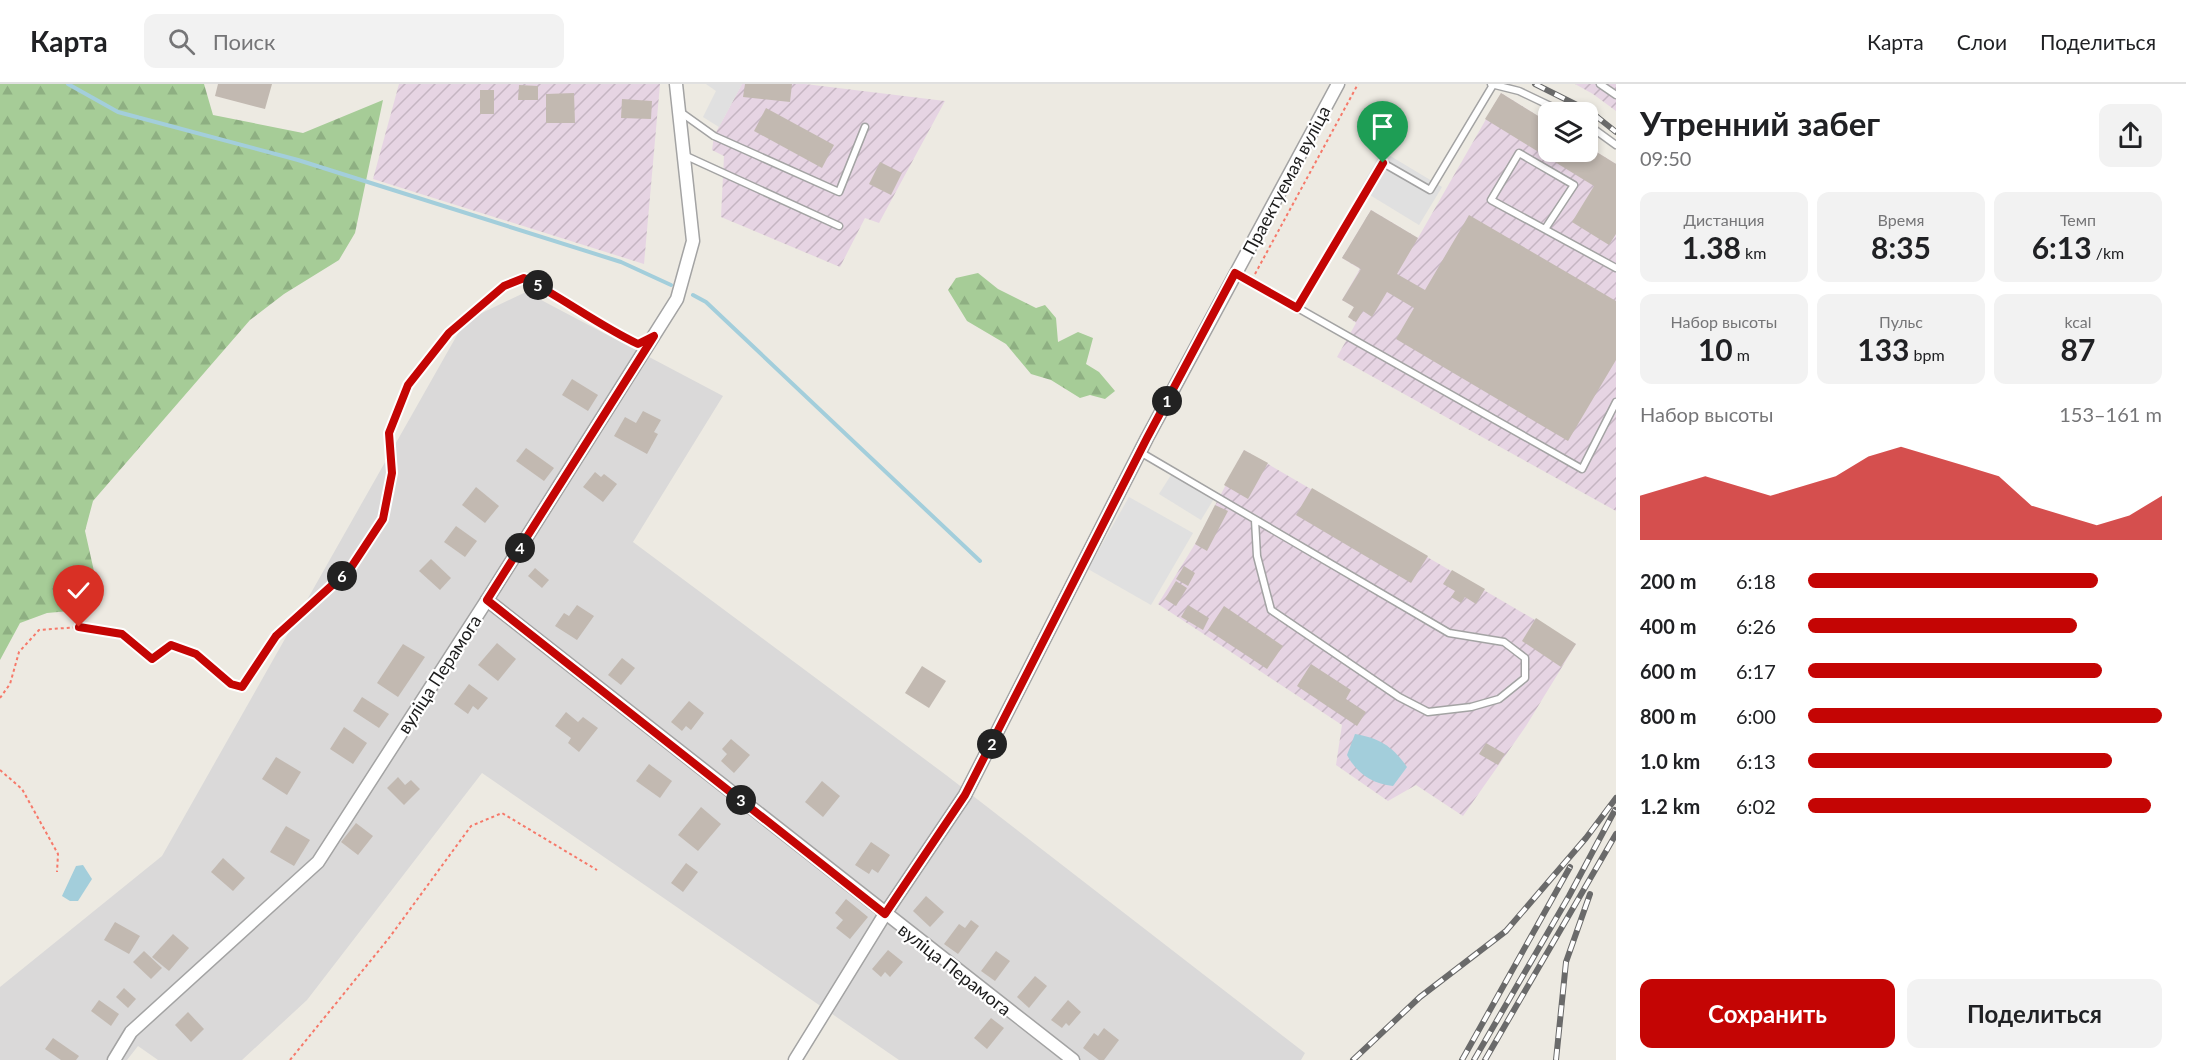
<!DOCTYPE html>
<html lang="ru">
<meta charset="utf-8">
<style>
:root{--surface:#fff;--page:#f2f2f2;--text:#202124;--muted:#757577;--line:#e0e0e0;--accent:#c40504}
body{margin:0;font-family:Lato,sans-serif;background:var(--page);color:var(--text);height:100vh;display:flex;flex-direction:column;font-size:22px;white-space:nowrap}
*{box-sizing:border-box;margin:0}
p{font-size:20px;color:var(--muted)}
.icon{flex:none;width:33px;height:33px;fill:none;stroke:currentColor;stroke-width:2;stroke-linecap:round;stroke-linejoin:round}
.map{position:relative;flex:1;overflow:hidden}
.panel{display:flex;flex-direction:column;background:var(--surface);width:570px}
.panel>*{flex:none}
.tools{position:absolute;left:1538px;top:18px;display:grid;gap:12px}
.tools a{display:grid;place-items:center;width:60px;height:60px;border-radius:12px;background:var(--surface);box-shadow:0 3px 9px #0003;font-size:30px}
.pin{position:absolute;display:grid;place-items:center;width:51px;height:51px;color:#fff;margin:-62px -26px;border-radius:50% 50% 50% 0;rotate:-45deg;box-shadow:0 0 6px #0007}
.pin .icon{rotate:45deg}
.km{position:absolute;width:30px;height:30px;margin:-15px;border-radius:50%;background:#222;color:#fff;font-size:16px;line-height:30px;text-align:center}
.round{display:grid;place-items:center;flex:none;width:63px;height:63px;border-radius:12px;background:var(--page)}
.headline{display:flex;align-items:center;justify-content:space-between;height:102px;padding:0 24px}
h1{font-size:33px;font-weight:700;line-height:45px}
.figures{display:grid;grid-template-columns:repeat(3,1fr);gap:9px;height:102px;padding:6px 24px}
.figures div{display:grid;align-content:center;border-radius:12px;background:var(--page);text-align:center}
.figures b{font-size:30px;font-weight:700}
.figures small{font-size:16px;font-weight:400}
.figures p{font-size:16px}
.chart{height:168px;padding:12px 24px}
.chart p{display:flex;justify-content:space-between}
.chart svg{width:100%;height:108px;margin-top:6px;fill:var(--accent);opacity:.7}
.button{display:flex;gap:12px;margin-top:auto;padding:12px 24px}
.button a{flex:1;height:69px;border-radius:12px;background:var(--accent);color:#fff;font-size:24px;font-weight:700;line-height:69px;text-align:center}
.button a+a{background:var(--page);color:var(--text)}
ul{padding:0 24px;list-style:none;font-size:20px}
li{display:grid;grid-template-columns:96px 72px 1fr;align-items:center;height:45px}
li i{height:15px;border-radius:8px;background:var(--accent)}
header{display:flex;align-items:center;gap:36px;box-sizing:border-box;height:84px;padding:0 30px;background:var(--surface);border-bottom:2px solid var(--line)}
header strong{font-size:28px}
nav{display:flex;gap:33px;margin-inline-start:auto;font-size:21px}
.search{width:420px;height:54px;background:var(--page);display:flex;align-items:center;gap:15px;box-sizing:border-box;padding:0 21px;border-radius:12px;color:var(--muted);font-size:22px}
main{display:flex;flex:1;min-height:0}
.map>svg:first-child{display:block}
</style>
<header>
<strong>Карта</strong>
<div class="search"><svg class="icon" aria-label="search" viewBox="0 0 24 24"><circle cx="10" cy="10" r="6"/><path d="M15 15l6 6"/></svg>Поиск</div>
<nav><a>Карта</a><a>Слои</a><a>Поделиться</a></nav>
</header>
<main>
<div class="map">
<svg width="1616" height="976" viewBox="0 0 1616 976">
<defs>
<pattern id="industrial-furrows" width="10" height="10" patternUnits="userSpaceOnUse" patternTransform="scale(1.5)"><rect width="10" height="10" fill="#e6d4e3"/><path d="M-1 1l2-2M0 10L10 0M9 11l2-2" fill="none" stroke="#c5b5c2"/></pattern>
<pattern id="forest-firs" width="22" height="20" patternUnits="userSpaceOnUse" patternTransform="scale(1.5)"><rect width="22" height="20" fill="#a6cc97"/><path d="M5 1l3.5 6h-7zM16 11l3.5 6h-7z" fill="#8eaf82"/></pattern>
</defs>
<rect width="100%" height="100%" fill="#edeae2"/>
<polygon fill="#dad9d9" points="526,208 723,312 633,458 946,691 1305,969 1301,976 899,976 482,689 307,916 242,976 158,976 138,962 127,976 0,976 0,903 162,772 465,237"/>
<g fill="url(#industrial-furrows)">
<polygon points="399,0 660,0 644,180 373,95"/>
<polygon points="742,0 805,0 945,17 879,139 865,134 840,183 721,133 724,72 712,66 714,52"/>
<polygon points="1575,0 1616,0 1616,27 1593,10"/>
<polygon points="1501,9 1548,38 1548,68 1587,68 1587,62 1616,80 1616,427 1337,273 1356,239 1348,233 1354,223 1342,216 1360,185 1342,174 1371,126 1418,154"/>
<polygon points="1244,366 1576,560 1526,642 1463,732 1416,701 1388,717 1336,681 1342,641 1158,520 1195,460"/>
</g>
<g fill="url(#forest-firs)">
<polygon points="0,0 204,0 213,31 303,49 383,16 355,149 339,176 284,210 250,236 93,417 85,447 100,514 81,526 47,529 20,539 0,576"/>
<polygon points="978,189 998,205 1036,224 1045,221 1056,234 1058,258 1078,248 1093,254 1086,280 1099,288 1115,307 1105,315 1090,311 1080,314 1051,296 1031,290 1006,260 967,237 948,206 956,194"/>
</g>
<g fill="#e0e0e0">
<polygon points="706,0 742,0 719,43 703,33 716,7"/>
<polygon points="1382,67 1442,103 1419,141 1360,105"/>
<polygon points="1173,388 1215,413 1201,436 1159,410"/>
<polygon points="1129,413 1193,449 1151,521 1088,485"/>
</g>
<g fill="#a3cedb">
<path d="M1355 650C1380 654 1393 663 1407 683L1393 702C1373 700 1357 690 1347 671Z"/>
<polygon points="83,781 92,795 78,817 70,817 62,812 76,782"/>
</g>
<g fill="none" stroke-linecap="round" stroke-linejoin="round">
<g stroke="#a3cedb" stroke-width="4">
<polyline points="68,0 118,28 298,76 621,178 671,201"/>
<polyline points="693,211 706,218 980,477"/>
</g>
</g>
<g fill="#c2b9b1">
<polygon points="218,0 272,0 265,25 215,12"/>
<polygon points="745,0 792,0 790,18 743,13"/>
<polygon points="519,1 538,2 538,16 518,16"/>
<rect x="480" y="6" width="14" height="24"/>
<polygon points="574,9 575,39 546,39 546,10"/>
<polygon points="1501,9 1548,38 1548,68 1587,68 1587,62 1616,80 1616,150 1609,161 1572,138 1594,102 1485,35"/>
<polygon points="622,15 652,17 651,35 621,34"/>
<polygon points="766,24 834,61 822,84 754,47"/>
<polygon points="880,78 902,89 891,111 869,100"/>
<polygon points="1371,126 1418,154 1397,190 1425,206 1469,131 1616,217 1616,276 1568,357 1396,255 1414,224 1387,208 1372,233 1363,227 1356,238 1348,233 1354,223 1342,216 1361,185 1342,174"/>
<polygon points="572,295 598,311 588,327 562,311"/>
<polygon points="643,327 661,336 654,348 658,350 647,370 614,352 625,333 636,339"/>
<polygon points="526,364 554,384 544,397 516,377"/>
<polygon points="1244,366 1268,379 1248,415 1224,401"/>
<polygon points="595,388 601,393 604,390 617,400 603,418 583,403"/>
<polygon points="476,403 499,422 485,439 462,421"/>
<polygon points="1312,404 1428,472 1411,499 1296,431"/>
<polygon points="1215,421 1228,427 1207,467 1195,460"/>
<polygon points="456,442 477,457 465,473 444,458"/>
<polygon points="431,475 451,494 440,506 419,487"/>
<polygon points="1184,482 1195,489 1188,502 1176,495"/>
<polygon points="535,484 549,496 542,504 528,492"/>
<polygon points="1452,486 1485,505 1476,520 1465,513 1461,519 1451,513 1455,507 1443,500"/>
<polygon points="1176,497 1187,504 1176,522 1165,515"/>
<polygon points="577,521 594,532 577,556 555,542 564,529 569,532"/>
<polygon points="1188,521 1209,534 1203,546 1181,533"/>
<polygon points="1224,522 1283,562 1267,585 1208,546"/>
<polygon points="1536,534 1576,560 1561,583 1522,557"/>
<polygon points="497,559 516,575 498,597 478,581"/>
<polygon points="403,560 425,573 398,613 377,599"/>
<polygon points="622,574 635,584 621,601 608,591"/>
<polygon points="1311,580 1351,606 1346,615 1366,628 1357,642 1297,602"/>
<polygon points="922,582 946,597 929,624 905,609"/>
<polygon points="469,600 488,614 478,626 473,622 468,630 454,620"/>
<polygon points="362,613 389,630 379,644 353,627"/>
<polygon points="689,617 704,629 691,646 686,642 682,647 671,638"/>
<polygon points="566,628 578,638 583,633 598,644 579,668 568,659 571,654 555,642"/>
<polygon points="344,643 367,659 353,680 330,665"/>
<polygon points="731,655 750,671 734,689 721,677 727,670 722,665"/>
<polygon points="1486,659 1505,670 1498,681 1479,670"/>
<polygon points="276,673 301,688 287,711 262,695"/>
<polygon points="649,680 672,697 660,714 636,697"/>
<polygon points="398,693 405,701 411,696 420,705 404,721 387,704"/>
<polygon points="822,697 840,712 823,733 805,718"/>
<polygon points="701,723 721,740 698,767 678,751"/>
<polygon points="356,739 373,752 358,771 341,758"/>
<polygon points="286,742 310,756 294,782 270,768"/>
<polygon points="871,758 890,771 878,789 872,785 869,790 855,781"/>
<polygon points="223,774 245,794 233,807 211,788"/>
<polygon points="686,779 698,788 683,808 671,799"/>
<polygon points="926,812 944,828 930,843 913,827"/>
<polygon points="846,815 868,833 850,855 836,844 843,836 835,829"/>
<polygon points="971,836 979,842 958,870 944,860 959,840 965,844"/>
<polygon points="115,838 140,852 129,870 104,856"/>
<polygon points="173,850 189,864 169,887 152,873"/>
<polygon points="888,866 903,878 890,893 885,888 881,893 872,885"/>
<polygon points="144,867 162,884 151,895 133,878"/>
<polygon points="996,867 1010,877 995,897 981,887"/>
<polygon points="1035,892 1047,902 1029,924 1017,913"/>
<polygon points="124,904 136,915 128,924 116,913"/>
<polygon points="99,916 119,930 111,942 91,927"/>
<polygon points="1068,916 1081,928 1069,942 1066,939 1062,944 1051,936"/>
<polygon points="188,928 204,945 191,958 175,941"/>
<polygon points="991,934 1004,944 987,965 974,954"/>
<polygon points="1104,944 1119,956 1104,976 1099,976 1083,964 1094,949 1098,952"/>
<polygon points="53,954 79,972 76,976 61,976 45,965"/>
</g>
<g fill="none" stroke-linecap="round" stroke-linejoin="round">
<defs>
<g id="service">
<polyline points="1491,0 1519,7 1563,28"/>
<polyline points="1600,0 1616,11"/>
<polyline points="679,27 714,52 839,108 865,43"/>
<polyline points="1587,40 1616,61"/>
<polyline points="684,71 839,142"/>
<polyline points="1545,145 1574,101 1519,69 1491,116 1616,184"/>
<polyline points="1236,189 1582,385 1616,318"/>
<polyline points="1297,224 1383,79 1430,106 1493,1"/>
<polyline points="1140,368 1449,549 1504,558 1525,574 1525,594 1499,615 1471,623 1428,628 1399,613 1271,526 1257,472 1255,436"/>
</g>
<g id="minor">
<polyline points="487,516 677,215 693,157 676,0"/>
<polyline points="114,976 131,948 318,778 487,516 1073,976"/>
<polyline points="795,976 885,830 965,711 1147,354 1338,0"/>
</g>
</defs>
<use href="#service" stroke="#a3a3a3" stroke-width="9"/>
<use href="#minor" stroke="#a3a3a3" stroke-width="15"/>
<g stroke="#f6796a" stroke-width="2" stroke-dasharray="3 3" stroke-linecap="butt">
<polyline points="1255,190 1358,0"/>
<path d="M0 614 10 600 19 568 39 546 79 543 122 550 152 575 171 561 196 570 231 600 242 603 276 552 350 485 383 435 392 389 389 349 408 301 449 249 504 202 523 194C562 214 596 240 635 259"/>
<polyline points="0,686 22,705 58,770 57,788"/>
<polyline points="290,976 389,854 471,742 502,729 597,786"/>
</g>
<use href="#service" stroke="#fff" stroke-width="6"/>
<use href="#minor" stroke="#fff" stroke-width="12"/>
<defs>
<g id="rail">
<polyline points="1535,0 1591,28 1616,48"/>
<polyline points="1353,976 1420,913 1506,847 1586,754 1616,714"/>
<polyline points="1462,976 1570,783"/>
<polyline points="1474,976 1569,812 1615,726"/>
<polyline points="1485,976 1616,750"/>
<polyline points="1556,976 1566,878 1590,810"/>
</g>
</defs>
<use href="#rail" stroke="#6a6a6a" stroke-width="6"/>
<use href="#rail" stroke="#fff" stroke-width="4" stroke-dasharray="11" stroke-linecap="butt"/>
</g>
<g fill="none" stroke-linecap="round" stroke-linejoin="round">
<defs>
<path id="route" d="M79 543 122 550 152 575 171 561 196 570 231 600 242 603 276 552 350 485 383 435 392 389 389 349 408 301 449 249 504 202 524 194C563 214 598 241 638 260L654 252 487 516 885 830 965 711 1147 354 1235 189 1297 224 1383 79"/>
</defs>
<use href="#route" stroke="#fff" stroke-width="12"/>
<use href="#route" stroke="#c40504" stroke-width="8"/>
</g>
<g text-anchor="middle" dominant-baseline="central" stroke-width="4.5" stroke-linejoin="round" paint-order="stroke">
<g font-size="18" fill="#1c1c1c" stroke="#fff">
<text transform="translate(1286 96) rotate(-62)">Праектуемая вуліца</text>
<text transform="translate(439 590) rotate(-57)">вуліца Перамога</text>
<text transform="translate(955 885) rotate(38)">вуліца Перамога</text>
</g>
</g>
</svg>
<div class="tools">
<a><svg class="icon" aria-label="layers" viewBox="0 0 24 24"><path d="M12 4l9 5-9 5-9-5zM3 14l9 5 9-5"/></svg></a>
</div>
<div class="pin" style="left:1383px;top:79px;background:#1e9e55"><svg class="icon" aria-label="arrive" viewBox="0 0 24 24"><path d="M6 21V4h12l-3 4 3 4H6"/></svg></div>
<div class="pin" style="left:79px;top:543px;background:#d93025"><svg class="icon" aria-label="check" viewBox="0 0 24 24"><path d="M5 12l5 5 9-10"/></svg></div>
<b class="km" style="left:1167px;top:317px">1</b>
<b class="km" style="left:992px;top:660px">2</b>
<b class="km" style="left:741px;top:716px">3</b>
<b class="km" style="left:520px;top:464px">4</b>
<b class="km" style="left:538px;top:201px">5</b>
<b class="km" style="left:342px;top:492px">6</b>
</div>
<section class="panel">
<div class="headline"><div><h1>Утренний забег</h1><p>09:50</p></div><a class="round"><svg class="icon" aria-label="share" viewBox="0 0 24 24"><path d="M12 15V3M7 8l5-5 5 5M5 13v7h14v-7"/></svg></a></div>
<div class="figures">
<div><p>Дистанция</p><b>1.38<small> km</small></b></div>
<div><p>Время</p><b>8:35</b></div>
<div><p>Темп</p><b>6:13<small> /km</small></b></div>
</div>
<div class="figures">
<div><p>Набор высоты</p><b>10<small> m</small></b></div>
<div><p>Пульс</p><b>133<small> bpm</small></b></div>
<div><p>kcal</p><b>87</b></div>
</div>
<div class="chart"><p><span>Набор высоты</span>153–161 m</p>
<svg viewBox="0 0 160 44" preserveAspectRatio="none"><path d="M0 44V26L10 22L20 18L30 22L40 26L50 22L60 18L70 10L80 6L90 10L100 14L110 18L120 30L130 34L140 38L150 34L160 26V44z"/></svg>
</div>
<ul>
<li><b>200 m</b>6:18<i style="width:82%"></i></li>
<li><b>400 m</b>6:26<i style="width:76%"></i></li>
<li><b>600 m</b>6:17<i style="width:83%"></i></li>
<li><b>800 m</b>6:00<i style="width:100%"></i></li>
<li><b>1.0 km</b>6:13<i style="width:86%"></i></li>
<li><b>1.2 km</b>6:02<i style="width:97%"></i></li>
</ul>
<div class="button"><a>Сохранить</a><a>Поделиться</a></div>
</section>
</main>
